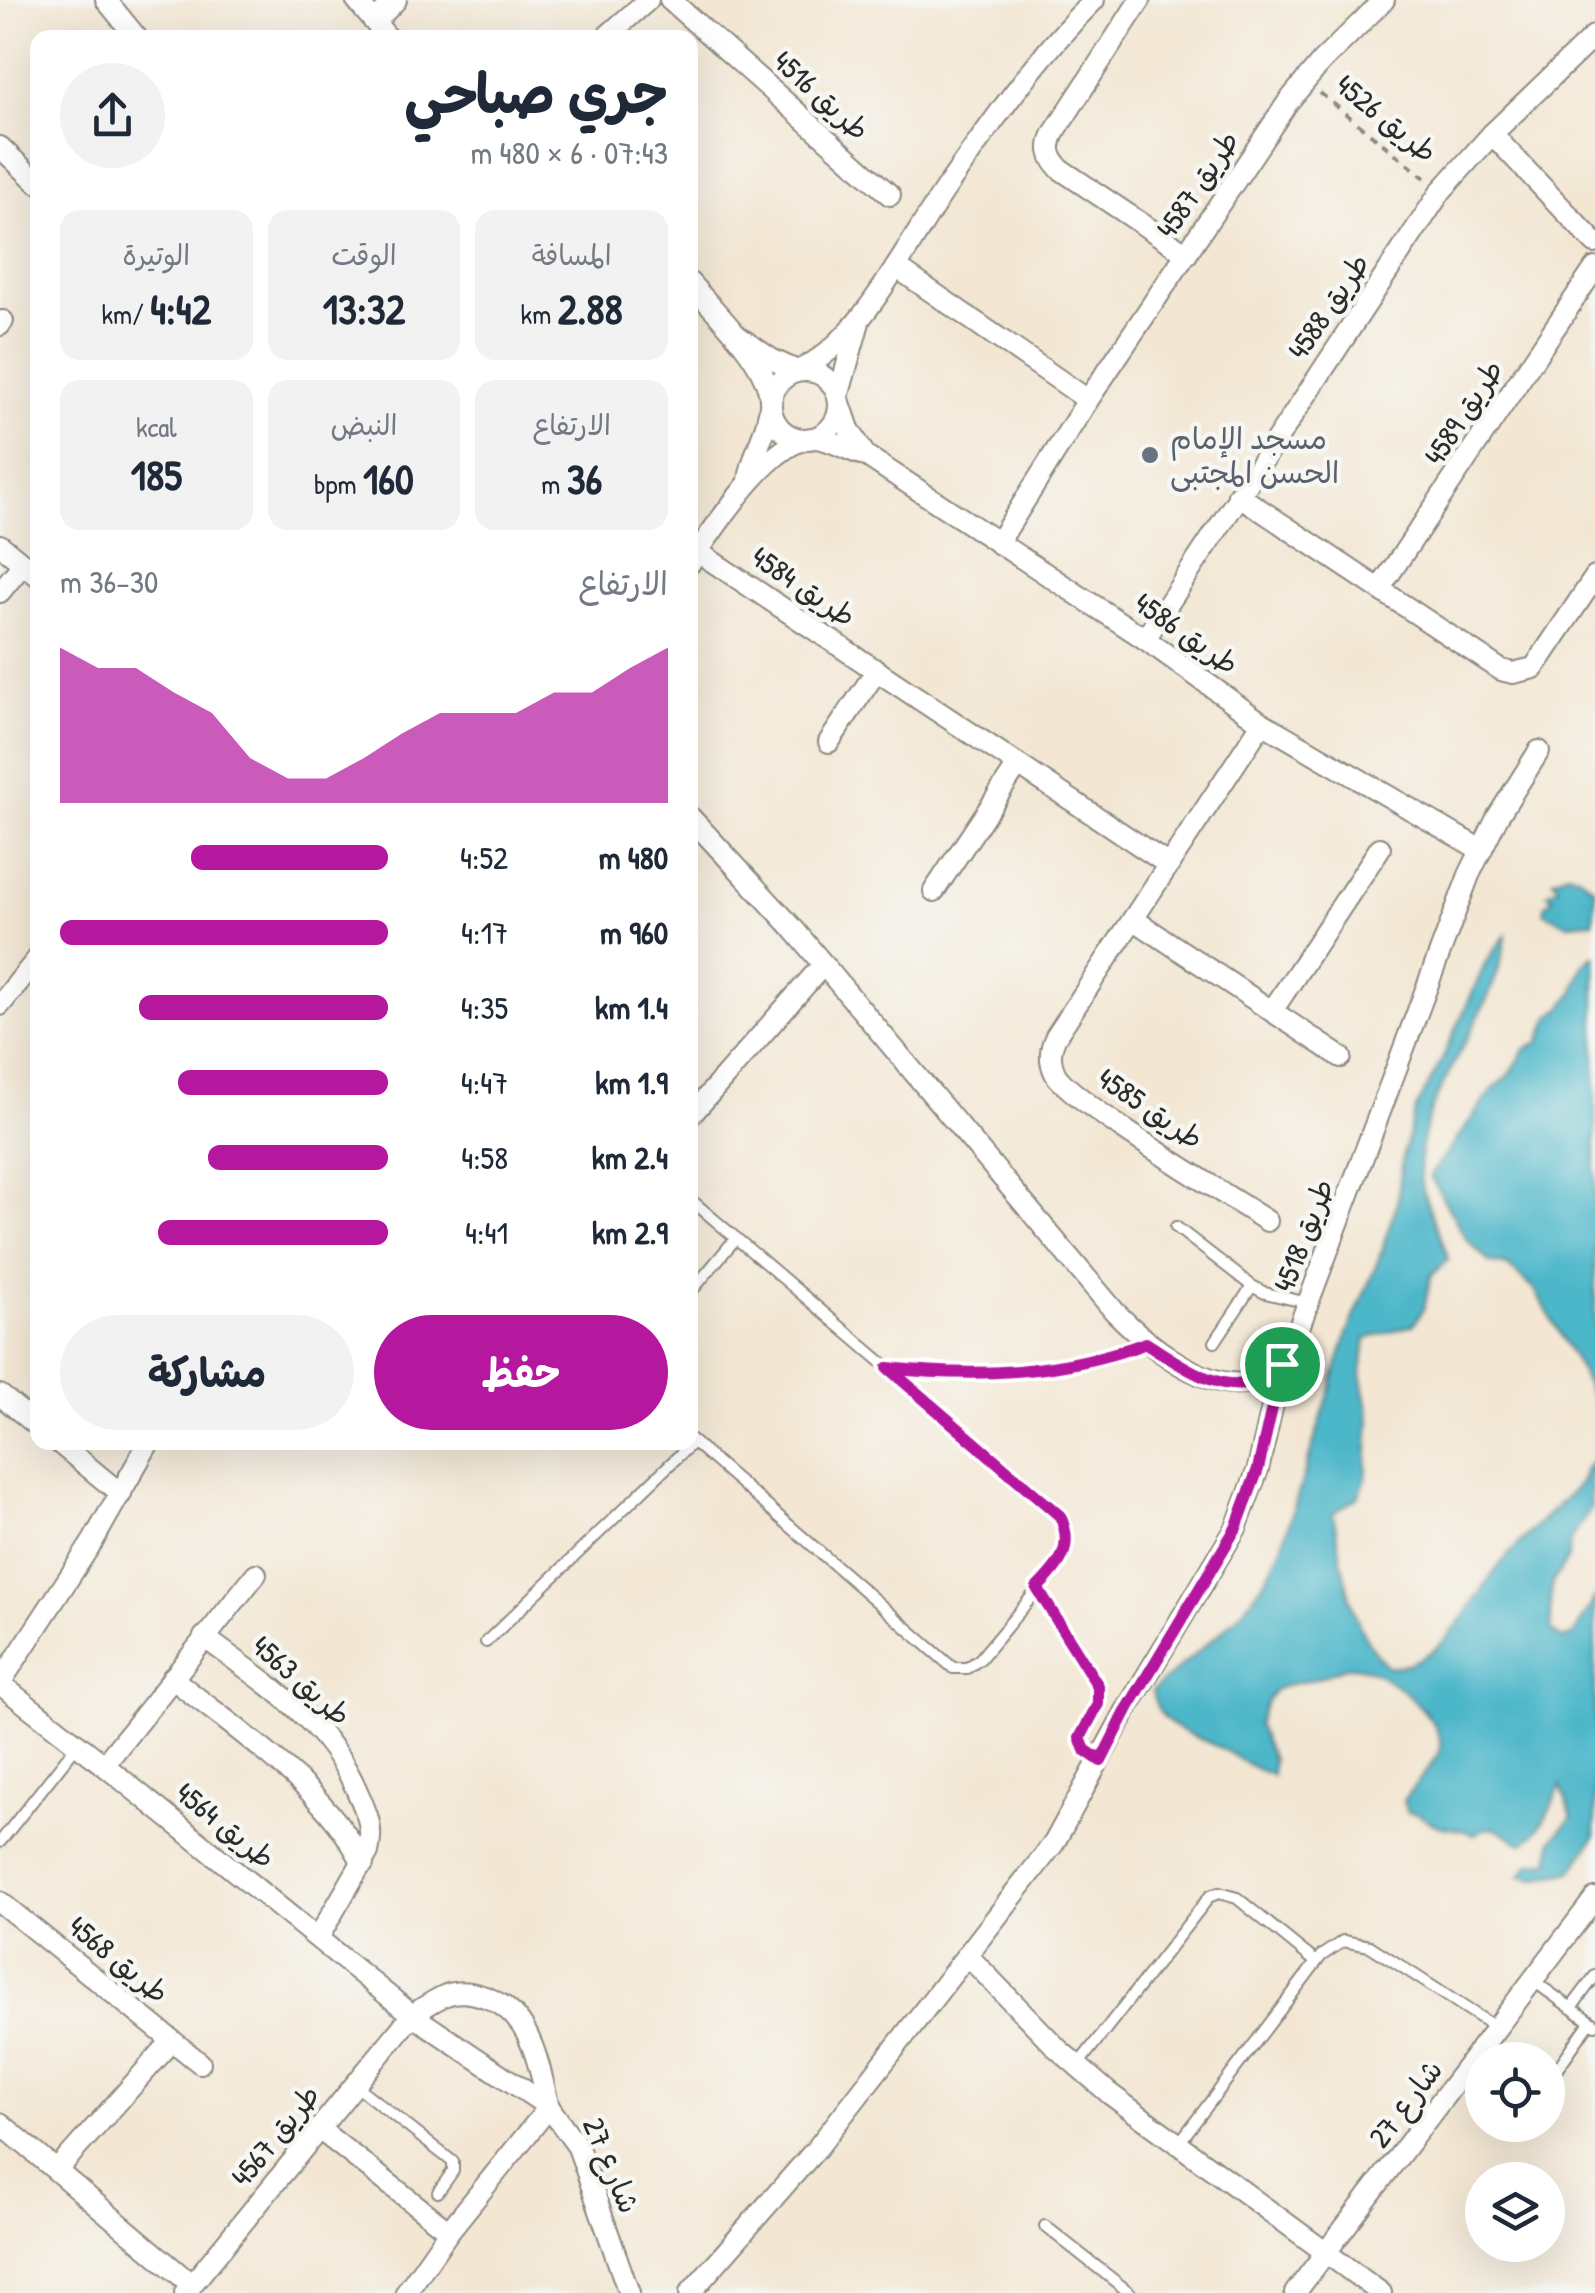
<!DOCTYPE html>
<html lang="ar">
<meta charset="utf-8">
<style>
:root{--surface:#fff;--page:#f2f2f3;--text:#1f2937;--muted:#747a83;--accent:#b5179e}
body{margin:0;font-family:"Patrick Hand","Playpen Sans Arabic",sans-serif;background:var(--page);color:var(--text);direction:rtl;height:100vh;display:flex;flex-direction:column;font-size:38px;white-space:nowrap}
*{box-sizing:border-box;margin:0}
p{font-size:32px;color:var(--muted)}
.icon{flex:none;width:55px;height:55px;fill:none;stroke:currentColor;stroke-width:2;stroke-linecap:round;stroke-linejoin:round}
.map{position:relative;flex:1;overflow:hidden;direction:ltr}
.details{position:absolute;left:30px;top:30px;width:668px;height:1420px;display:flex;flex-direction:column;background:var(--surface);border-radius:20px;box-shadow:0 10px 40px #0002;direction:rtl}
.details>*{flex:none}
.buttons{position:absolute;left:1465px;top:2042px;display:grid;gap:20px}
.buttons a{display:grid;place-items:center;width:100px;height:100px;border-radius:50%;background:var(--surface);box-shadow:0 10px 40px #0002;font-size:50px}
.pin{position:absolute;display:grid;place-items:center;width:85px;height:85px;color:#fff;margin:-42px;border:5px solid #fff;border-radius:50%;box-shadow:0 2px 10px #0007}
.round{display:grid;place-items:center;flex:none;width:105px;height:105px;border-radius:52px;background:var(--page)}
.headline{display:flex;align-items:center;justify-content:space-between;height:170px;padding:0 30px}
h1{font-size:55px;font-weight:700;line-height:75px}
.metrics{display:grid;grid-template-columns:repeat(3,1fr);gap:15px;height:170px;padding:10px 30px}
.metrics div{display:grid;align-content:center;border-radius:20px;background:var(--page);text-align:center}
.metrics b{font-size:42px;font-weight:700}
.metrics small{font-size:28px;font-weight:400}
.metrics p{font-size:28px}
.chart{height:280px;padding:20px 30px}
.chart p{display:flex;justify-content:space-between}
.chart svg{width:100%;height:180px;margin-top:10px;fill:var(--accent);opacity:.7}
.button{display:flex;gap:20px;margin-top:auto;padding:20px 30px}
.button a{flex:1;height:115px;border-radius:60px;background:var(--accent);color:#fff;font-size:40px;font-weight:700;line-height:115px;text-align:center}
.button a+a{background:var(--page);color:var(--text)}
ul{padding:0 30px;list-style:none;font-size:32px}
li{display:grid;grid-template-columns:160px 120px 1fr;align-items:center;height:75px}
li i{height:25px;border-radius:12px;background:var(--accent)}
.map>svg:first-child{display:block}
</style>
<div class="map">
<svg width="1595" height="2293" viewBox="0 0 1595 2293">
<rect width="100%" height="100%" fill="#f6f6f2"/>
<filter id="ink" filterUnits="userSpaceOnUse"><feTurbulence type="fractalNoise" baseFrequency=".01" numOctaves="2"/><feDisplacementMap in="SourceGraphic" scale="20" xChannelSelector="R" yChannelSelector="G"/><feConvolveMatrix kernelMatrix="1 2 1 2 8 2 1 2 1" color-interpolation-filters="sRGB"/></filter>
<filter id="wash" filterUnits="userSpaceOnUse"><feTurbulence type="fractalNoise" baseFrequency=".0048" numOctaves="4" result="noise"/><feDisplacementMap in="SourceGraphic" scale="40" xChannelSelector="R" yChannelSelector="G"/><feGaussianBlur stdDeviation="2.25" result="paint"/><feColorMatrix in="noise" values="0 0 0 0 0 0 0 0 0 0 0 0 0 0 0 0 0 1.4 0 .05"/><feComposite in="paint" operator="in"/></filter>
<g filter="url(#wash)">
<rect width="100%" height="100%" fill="#f3e7d4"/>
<g fill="#4db7ca" stroke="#3c717a" stroke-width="2.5">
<polygon points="1568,873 1578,875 1595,889 1593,922 1567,924 1544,912 1546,904 1553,899 1547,893 1558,887 1553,879"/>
<path d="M1506 935C1498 1017 1414 1095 1420 1172 1422 1203 1442 1231 1448 1260L1431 1276 1424 1308 1413 1325 1366 1339 1361 1373 1370 1419 1366 1479 1358 1497 1333 1513C1343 1564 1348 1632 1389 1667 1446 1664 1469 1603 1500 1565 1524 1535 1555 1509 1582 1482L1584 1471 1595 1457V1472L1591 1475V1509L1570 1540 1569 1556 1553 1582 1550 1602 1552 1631 1562 1639 1574 1635 1595 1598V1836L1573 1871 1535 1879 1521 1876 1530 1864 1550 1861 1552 1840 1572 1817 1561 1786C1549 1807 1545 1829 1522 1844 1504 1834 1493 1819 1474 1835 1459 1827 1453 1830 1439 1826 1425 1822 1422 1811 1407 1812L1403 1801C1412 1786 1434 1766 1439 1752 1450 1721 1382 1667 1354 1666 1338 1666 1325 1677 1310 1680 1270 1689 1274 1683 1257 1724L1272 1760V1775C1253 1770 1239 1758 1222 1749 1192 1733 1160 1732 1152 1691 1207 1641 1249 1621 1281 1550L1347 1334 1378 1261 1397 1203 1403 1154 1415 1111 1442 1060 1487 960Z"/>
<polygon points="1595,955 1595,1405 1581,1371 1535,1290 1508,1266 1489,1262 1467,1240 1430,1176 1493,1089 1508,1077 1525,1050 1539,1042 1551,1015 1561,1009 1573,993 1583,965"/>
</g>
</g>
<g filter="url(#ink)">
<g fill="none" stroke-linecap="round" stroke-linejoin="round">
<defs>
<g id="service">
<polyline points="690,1199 1053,1508 1065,1526 1066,1548 1063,1559 980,1659 967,1668 953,1668 690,1439"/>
<polyline points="1176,1227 1252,1286 1265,1293 1308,1303"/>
<polyline points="690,1293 736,1238"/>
<polyline points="1215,1342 1252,1286"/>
<path d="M891 1368C979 1378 1063 1373 1146 1343"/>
<polyline points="1037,1588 1098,1686 1098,1704 1081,1738 1085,1750 1101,1760"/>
<polyline points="486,1642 693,1442"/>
<polyline points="0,1842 77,1745"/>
<polyline points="1535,1982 1595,2025"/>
<polyline points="1571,2008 1595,1976"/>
<polyline points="1077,2066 1210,1896 1219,1893 1237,1898 1316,1962"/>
<polyline points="1548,2082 1590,2022"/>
<polyline points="355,2085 453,2162 453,2171 438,2192"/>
<polyline points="1179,2143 1321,1956 1343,1941 1370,1946 1498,2029"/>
<polyline points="1045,2226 1130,2293"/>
</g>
<g id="minor">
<polyline points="106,0 137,38"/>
<polyline points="356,0 388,38"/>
<polyline points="670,0 890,195"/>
<path d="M1140 0 1054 133C1047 147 1049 157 1060 169L1187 254"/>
<polyline points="375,22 396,0"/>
<polyline points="605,38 648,0"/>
<polyline points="1492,134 1595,243"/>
<polyline points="0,147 38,183"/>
<polyline points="896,267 1088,400"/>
<path d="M690 283C714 311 773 366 770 405 768 432 752 454 749 480"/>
<polyline points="859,322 838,397 849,429 865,455"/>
<polyline points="0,325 3,321"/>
<path d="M736 335 771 359 797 371C861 344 907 244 946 188 992 122 1037 57 1094 0"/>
<circle cx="805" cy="405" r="34"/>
<polyline points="1238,495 1501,670 1513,673 1534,668 1595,577"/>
<polyline points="998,543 1088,400 1288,102 1322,61 1384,0"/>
<polyline points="0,545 38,576"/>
<polyline points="698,552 1169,865"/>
<path d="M690 563C714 529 770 439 814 438 831 438 848 452 865 455L1145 639 1262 723 1481 850"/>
<polyline points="1380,588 1595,268"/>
<polyline points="0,592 23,564"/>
<polyline points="1145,639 1441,191 1492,134 1595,35"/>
<path d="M1262 723 1056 1036C1050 1048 1049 1061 1055 1073 1069 1101 1231 1197 1267 1221"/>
<polyline points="829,742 877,670"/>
<path d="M690 817 791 926 1115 1312C1156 1353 1245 1426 1290 1351L1469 875 1498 816 1539 751"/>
<polyline points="934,891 1018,765"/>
<polyline points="1133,919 1341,1057"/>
<polyline points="0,1005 38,958"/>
<polyline points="1272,1011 1380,848"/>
<polyline points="690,1116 823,965"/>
<polyline points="0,1395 38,1426"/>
<polyline points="58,1442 121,1494"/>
<path d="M204 1637C265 1683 326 1719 357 1791 367 1813 374 1828 368 1852L318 1938"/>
<path d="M172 1678C237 1731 326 1787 363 1864"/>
<polyline points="0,1683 93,1541 148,1444"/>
<polyline points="0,1684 104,1765 412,2015 549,2107 578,2147 629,2293"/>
<polyline points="104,1765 256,1574"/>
<polyline points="0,1902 200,2063"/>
<polyline points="968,1956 1058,2049 1110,2094 1381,2293"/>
<polyline points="0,2123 192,2285"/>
<polyline points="319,2129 449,2231"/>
<polyline points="57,2170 172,2041"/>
<path d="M185 2293 412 2015C423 2008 434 2000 446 1995 459 1990 472 1992 485 1997 532 2013 538 2064 549 2107L449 2231 406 2293"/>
<polyline points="690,2293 818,2147 1054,1843 1128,1707 1236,1528 1258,1469 1282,1364"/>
<polyline points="1295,2293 1595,1898"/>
</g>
</defs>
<use href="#service" stroke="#8f8980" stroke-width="14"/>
<use href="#minor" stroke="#8f8980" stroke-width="24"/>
<polyline stroke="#8f8980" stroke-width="4" stroke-dasharray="8 8" stroke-linecap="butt" points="1320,93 1425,178"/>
<use href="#service" stroke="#fff" stroke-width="10"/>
<use href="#minor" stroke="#fff" stroke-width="20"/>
</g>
</g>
<g fill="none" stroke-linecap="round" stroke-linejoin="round" filter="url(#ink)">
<defs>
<path id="route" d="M1146 1343C1176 1362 1218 1394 1256 1382 1266 1379 1275 1370 1282 1364L1258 1469 1236 1528 1128 1708 1101 1761 1085 1750 1080 1738 1098 1704V1686L1037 1588C1059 1566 1075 1548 1060 1516L888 1368C977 1378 1062 1374 1146 1343Z"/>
</defs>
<use href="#route" stroke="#fff" stroke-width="20"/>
<use href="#route" stroke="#b5179e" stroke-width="12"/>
</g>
<circle fill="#6b7280" stroke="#f6f6f2" stroke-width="4" cx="1150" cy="455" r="10"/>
<g text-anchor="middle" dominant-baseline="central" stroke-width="9" stroke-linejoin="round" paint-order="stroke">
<g font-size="30" fill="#2b2b2b" stroke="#f6f6f2">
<text transform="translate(822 95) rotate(42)">طريق 4516</text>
<text transform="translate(1387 118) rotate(39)">طريق 4526</text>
<text transform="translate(1197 184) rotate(-56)">طريق 4587</text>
<text transform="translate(1328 306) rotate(-56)">طريق 4588</text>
<text transform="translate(1463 412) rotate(-57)">طريق 4589</text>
<text transform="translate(804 586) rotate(34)">طريق 4584</text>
<text transform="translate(1187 633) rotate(35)">طريق 4586</text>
<text transform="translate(1151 1108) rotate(34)">طريق 4585</text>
<text transform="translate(1303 1235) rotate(-69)">طريق 4518</text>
<text transform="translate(302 1680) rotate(41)">طريق 4563</text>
<text transform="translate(226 1825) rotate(39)">طريق 4564</text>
<text transform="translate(119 1959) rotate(39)">طريق 4568</text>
<text transform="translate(1405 2103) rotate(-53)">شارع 27</text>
<text transform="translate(275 2135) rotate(-51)">طريق 4567</text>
<text transform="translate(612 2165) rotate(67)">شارع 27</text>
</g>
<g font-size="30" fill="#5b616d" stroke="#f6f6f2" text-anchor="start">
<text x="1170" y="438">مسجد الإمام<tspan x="1170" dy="34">الحسن المجتبى</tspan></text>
</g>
</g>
</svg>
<div class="buttons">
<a><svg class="icon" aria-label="locate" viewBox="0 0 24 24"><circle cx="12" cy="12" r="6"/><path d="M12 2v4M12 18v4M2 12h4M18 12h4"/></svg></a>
<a><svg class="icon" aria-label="layers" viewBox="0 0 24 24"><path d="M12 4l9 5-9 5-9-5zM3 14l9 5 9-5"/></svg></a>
</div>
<div class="pin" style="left:1282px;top:1364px;background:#1e9e55"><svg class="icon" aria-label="arrive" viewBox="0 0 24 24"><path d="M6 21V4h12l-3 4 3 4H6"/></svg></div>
<section class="details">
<div class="headline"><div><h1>جري صباحي</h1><p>07:43 · 6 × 480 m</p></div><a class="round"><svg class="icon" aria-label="share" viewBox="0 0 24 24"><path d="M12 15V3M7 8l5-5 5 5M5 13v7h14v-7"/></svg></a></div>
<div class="metrics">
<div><p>المسافة</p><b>2.88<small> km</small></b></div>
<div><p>الوقت</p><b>13:32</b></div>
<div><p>الوتيرة</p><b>4:42<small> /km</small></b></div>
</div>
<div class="metrics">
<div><p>الارتفاع</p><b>36<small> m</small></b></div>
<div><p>النبض</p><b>160<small> bpm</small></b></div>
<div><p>kcal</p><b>185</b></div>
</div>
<div class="chart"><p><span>الارتفاع</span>30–36 m</p>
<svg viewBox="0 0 160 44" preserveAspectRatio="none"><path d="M0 44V6L10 11L20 11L30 17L40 22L50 33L60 38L70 38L80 33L90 27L100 22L110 22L120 22L130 17L140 17L150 11L160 6V44z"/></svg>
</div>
<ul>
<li><b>480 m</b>4:52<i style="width:60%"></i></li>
<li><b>960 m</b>4:17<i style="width:100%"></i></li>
<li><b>1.4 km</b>4:35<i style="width:76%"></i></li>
<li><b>1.9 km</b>4:47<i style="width:64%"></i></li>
<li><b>2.4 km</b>4:58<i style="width:55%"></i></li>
<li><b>2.9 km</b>4:41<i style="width:70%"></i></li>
</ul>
<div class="button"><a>حفظ</a><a>مشاركة</a></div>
</section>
</div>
